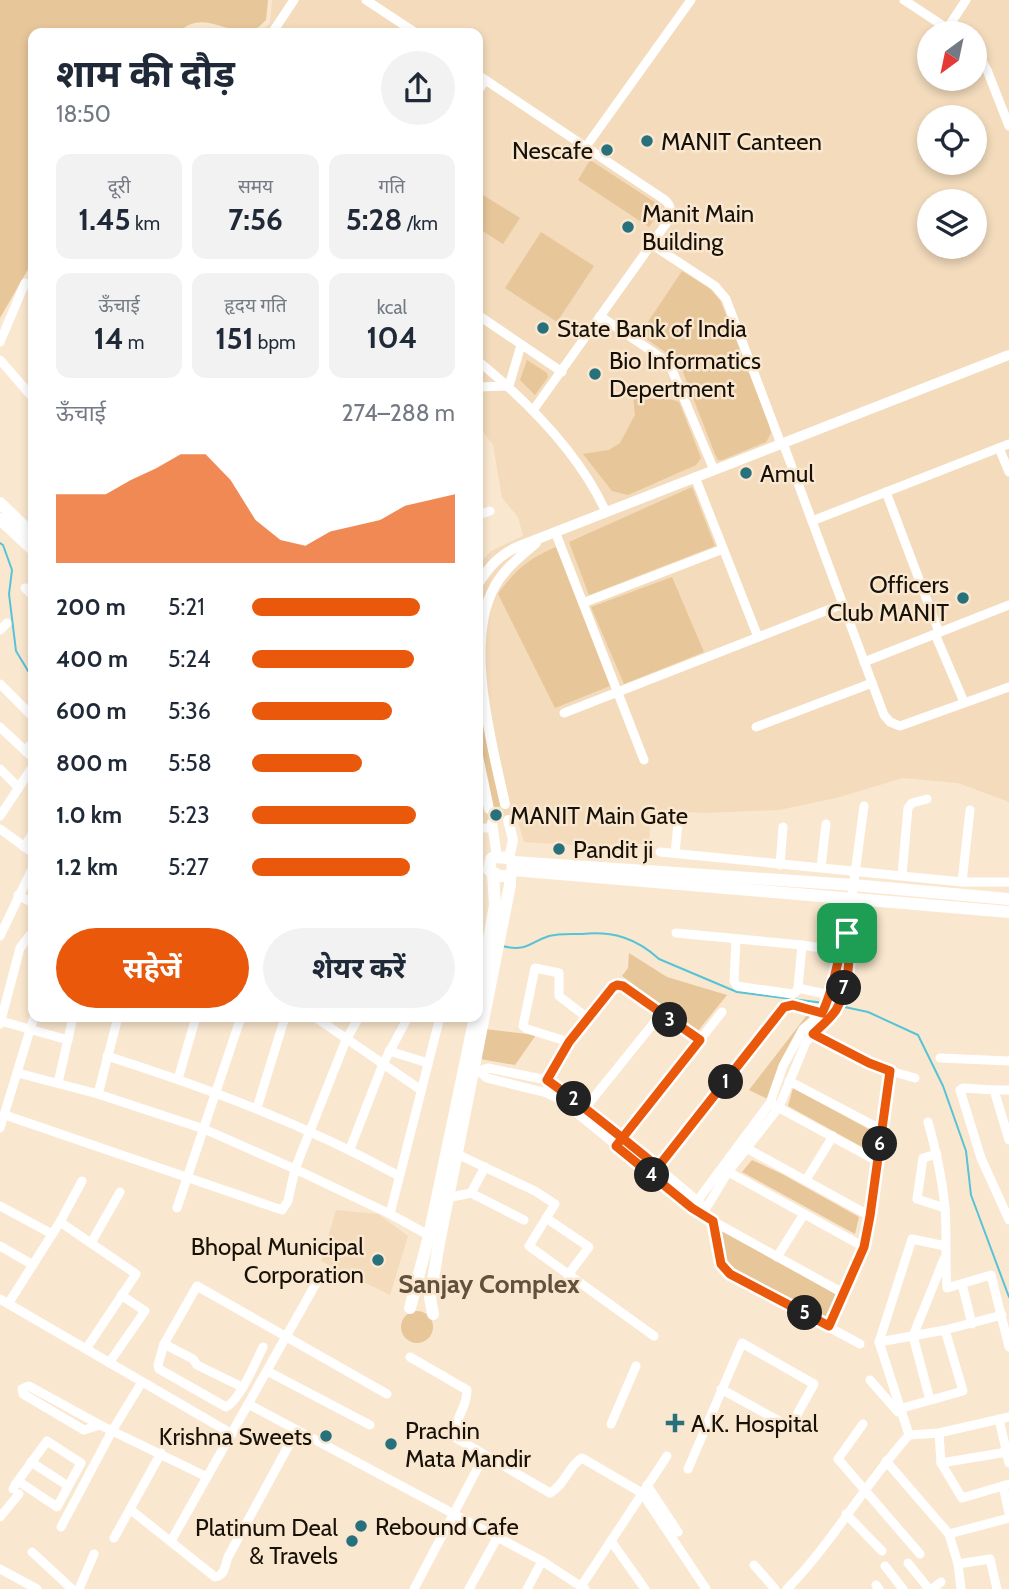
<!DOCTYPE html>
<html lang="hi">
<meta charset="utf-8">
<style>
:root{--surface:#fff;--page:#f2f2f3;--text:#1f2937;--muted:#747a83;--accent:#ea580c}
body{margin:0;font-family:Cabin,"Noto Sans Devanagari",sans-serif;background:var(--page);color:var(--text);height:100vh;display:flex;flex-direction:column;font-size:26px;white-space:nowrap}
*{box-sizing:border-box;margin:0}
p{font-size:23px;color:var(--muted)}
.icon{flex:none;width:38px;height:38px;fill:none;stroke:currentColor;stroke-width:2;stroke-linecap:round;stroke-linejoin:round}
.map{position:relative;flex:1;overflow:hidden}
.side{position:absolute;left:28px;top:28px;width:455px;height:994px;display:flex;flex-direction:column;background:var(--surface);border-radius:14px;box-shadow:0 4px 10px #0003}
.side>*{flex:none}
.needle{width:46px;rotate:213deg}
.controls{position:absolute;left:917px;top:21px;display:grid;gap:14px}
.controls a{display:grid;place-items:center;width:70px;height:70px;border-radius:50%;background:var(--surface);box-shadow:0 4px 10px #0003;font-size:35px}
.pin{position:absolute;display:grid;place-items:center;width:60px;height:60px;color:#fff;margin:-30px;border-radius:14px;box-shadow:0 4px 10px #0006}
.km{position:absolute;width:35px;height:35px;margin:-18px;border-radius:50%;background:#222;color:#fff;font-size:19px;line-height:35px;text-align:center}
.round{display:grid;place-items:center;flex:none;width:74px;height:74px;border-radius:37px;background:var(--page)}
.headline{display:flex;align-items:center;justify-content:space-between;height:119px;padding:0 28px}
h1{font-size:38px;font-weight:700;line-height:52px}
.figures{display:grid;grid-template-columns:repeat(3,1fr);gap:10px;height:119px;padding:7px 28px}
.figures div{display:grid;align-content:center;border-radius:14px;background:var(--page);text-align:center}
.figures b{font-size:30px;font-weight:700}
.figures small{font-size:19px;font-weight:400}
.figures p{font-size:19px}
.chart{height:196px;padding:14px 28px}
.chart p{display:flex;justify-content:space-between}
.chart svg{width:100%;height:126px;margin-top:7px;fill:var(--accent);opacity:.7}
.primary-button{display:flex;gap:14px;margin-top:auto;padding:14px 28px}
.primary-button a{flex:1;height:80px;border-radius:42px;background:var(--accent);color:#fff;font-size:28px;font-weight:700;line-height:80px;text-align:center}
.primary-button a+a{background:var(--page);color:var(--text)}
ul{padding:0 28px;list-style:none;font-size:23px}
li{display:grid;grid-template-columns:112px 84px 1fr;align-items:center;height:52px}
li i{height:18px;border-radius:9px;background:var(--accent)}
.map>svg:first-child{display:block}
</style>
<div class="map">
<svg width="1009" height="1589" viewBox="0 0 1009 1589">
<rect width="100%" height="100%" fill="#fae7cf"/>
<g fill="#f3dbbc" fill-rule="evenodd">
<path d="M272 0H1009V802L958 783 903 778 836 798 779 810 704 813 651 810 649 844 591 846 524 842 517 818 480 825 478 811V565L491 551 523 536 518 517 502 498 493 445 478 425V33H261L270 23ZM929 33H975V79H929ZM929 117H975V163H929ZM929 201H975V247H929Z"/>
<polygon points="336,1210 378,1214 408,1236 390,1295 321,1261"/>
</g>
<g fill="#e7c699">
<path d="M0 0H268L266 20 252 33C223 33 204 9 177 33H33V264H31L0 318Z"/>
<polygon points="590,160 659,205 660,211 649,227 578,180"/>
<polygon points="478,192 520,218 503,244 478,228"/>
<polygon points="541,232 594,266 557,322 505,288"/>
<polygon points="682,271 709,288 720,300 768,420 771,433 766,442 722,460 718,460 715,454 679,362 640,334"/>
<polygon points="527,360 547,373 548,377 535,395 520,380"/>
<path d="M632 386C655 408 656 393 679 402L701 458 696 465 628 495 612 491 583 454 609 450 620 443 635 415Z"/>
<polygon points="692,487 715,546 589,595 569,542"/>
<path d="M556 547 610 686 555 708 498 594C516 569 528 559 556 547Z"/>
<polygon points="672,577 704,652 624,684 591,607"/>
<polygon points="478,683 501,806 493,808 478,734"/>
<polygon points="629,953 667,977 727,995 698,1031 622,976 628,968"/>
<polygon points="807,1015 816,1015 804,1030 772,1101 749,1090"/>
<polygon points="485,1029 536,1035 515,1065 480,1059"/>
<polygon points="793,1088 874,1132 873,1153 788,1106"/>
<polygon points="752,1160 782,1174 859,1217 855,1234 742,1172"/>
<polygon points="715,1226 839,1296 826,1319 818,1317 727,1268"/>
<circle cx="417" cy="1327" r="16"/>
</g>
<g fill="none" stroke-linecap="round" stroke-linejoin="round">
<g stroke="#56c3d7" stroke-width="2">
<polyline points="0,543 3,545 12,570 9,594 16,651 33,679"/>
<path d="M502 946C527 952 528 943 549 936 560 933 571 934 582 934 613 931 636 938 659 959L737 992 824 1003"/>
<polyline points="840,1006 868,1012 918,1035 943,1086 966,1151 971,1195 1009,1297"/>
</g>
<g stroke="#fff" stroke-width="9">
<polyline points="366,0 416,33"/>
<polyline points="904,0 954,33"/>
<polyline points="947,29 966,0"/>
<polyline points="272,33 294,0"/>
<polyline points="975,49 987,70 1009,126"/>
<path d="M478 75 665 200C672 207 672 212 668 221L534 409"/>
<polyline points="478,91 485,80"/>
<polyline points="585,148 691,0"/>
<polyline points="651,244 715,286 726,299 781,444"/>
<polyline points="478,315 562,372"/>
<polyline points="600,316 669,363 714,470"/>
<polyline points="0,342 25,283"/>
<polyline points="0,360 33,398"/>
<path d="M478 361C527 401 579 453 606 512"/>
<polyline points="478,387 509,386 521,345"/>
<polyline points="783,443 884,715 890,722 900,726 1009,687"/>
<polyline points="999,448 1009,472"/>
<polyline points="695,477 758,637"/>
<polyline points="886,492 939,632"/>
<polyline points="478,515 490,511"/>
<polyline points="812,521 1009,444"/>
<polyline points="556,534 644,760"/>
<polyline points="25,588 33,596"/>
<polyline points="583,603 723,549"/>
<polyline points="0,630 7,623"/>
<polyline points="935,634 964,702"/>
<polyline points="864,662 1009,605"/>
<polyline points="0,684 33,717"/>
<polyline points="564,713 843,604"/>
<polyline points="0,727 33,758"/>
<polyline points="756,727 872,683"/>
<polyline points="25,751 33,742"/>
<polyline points="0,769 18,787"/>
<polyline points="0,816 33,766"/>
<polyline points="478,828 493,828"/>
<polyline points="0,829 33,853"/>
<polyline points="24,847 33,833"/>
<polyline points="660,852 962,882 1009,882"/>
<polyline points="675,853 678,824"/>
<polyline points="780,865 783,827"/>
<polyline points="821,867 826,824"/>
<polyline points="902,875 908,808 912,803 927,799"/>
<polyline points="962,882 970,810"/>
<polyline points="18,895 33,903"/>
<polyline points="676,933 802,945 845,952"/>
<polyline points="0,936 33,867"/>
<polyline points="736,940 734,981 737,986 792,994 796,992 798,988 830,995"/>
<polyline points="798,988 802,945"/>
<polyline points="315,1017 421,1090"/>
<polyline points="1,1021 68,1040"/>
<polyline points="0,1024 20,948 33,931"/>
<polyline points="809,1032 869,1064 890,1071 870,1216 864,1247 829,1326"/>
<polyline points="569,1042 527,1029 523,1026 535,968 559,973 559,996 589,1019"/>
<polyline points="389,1051 428,1063"/>
<path d="M107 1056C210 1089 304 1124 399 1176"/>
<polyline points="940,1058 1009,1061"/>
<polyline points="468,1069 479,1071 487,1078 547,1093 562,1101 702,1215 728,1172 779,1107 806,1042 835,1012 843,992 850,953 847,933"/>
<polyline points="479,1071 488,1068 547,1080 586,1107 701,1204"/>
<polyline points="890,1071 915,1078"/>
<polyline points="18,1073 98,1094 204,1129 295,1169 390,1214 432,1237"/>
<polyline points="178,1079 196,1017"/>
<polyline points="789,1081 882,1130"/>
<polyline points="58,1083 73,1017"/>
<polyline points="547,1084 547,1080 569,1042 613,987 617,984 623,986 700,1040"/>
<polyline points="994,1090 963,1088 960,1090 981,1158 1009,1220"/>
<polyline points="1009,1090 994,1090 1009,1140"/>
<polyline points="98,1094 118,1017"/>
<polyline points="774,1105 877,1161"/>
<polyline points="586,1107 661,1014"/>
<polyline points="257,1108 285,1017"/>
<polyline points="5,1115 282,1210 288,1201 295,1169 346,1040 359,1017"/>
<path d="M928 1122C936 1150 942 1178 945 1207 947 1234 945 1261 947 1288L991 1275 1009 1347"/>
<polyline points="0,1128 34,1017"/>
<polyline points="619,1142 722,1012"/>
<polyline points="350,1149 383,1064 408,1017"/>
<polyline points="748,1149 870,1216"/>
<polyline points="457,1154 535,1191 555,1204 529,1246 654,1336"/>
<polyline points="937,1154 923,1158 917,1199 945,1208"/>
<polyline points="658,1167 784,1007 793,1005 822,1013"/>
<polyline points="723,1169 864,1247"/>
<polyline points="806,1180 833,1136"/>
<polyline points="471,1193 524,1220"/>
<polyline points="447,1198 471,1193 485,1167"/>
<polyline points="0,1206 52,1234"/>
<polyline points="177,1208 241,1017"/>
<polyline points="692,1208 770,1103 783,1066 803,1029 822,1013 830,995 839,952 847,933 864,806"/>
<polyline points="390,1214 440,1017"/>
<polyline points="546,1218 589,1247 568,1275"/>
<polyline points="709,1219 843,1293"/>
<polyline points="713,1221 721,1264 730,1274 860,1344"/>
<polyline points="60,1222 136,1274 86,1349"/>
<polyline points="91,1243 120,1192"/>
<polyline points="0,1246 33,1265"/>
<polyline points="777,1257 804,1214"/>
<polyline points="962,1284 972,1324"/>
<polyline points="0,1299 232,1434"/>
<polyline points="8,1304 60,1222 82,1181"/>
<polyline points="879,1342 945,1330 1002,1315"/>
<path d="M164 1344 158 1365 159 1369 226 1407C240 1400 255 1363 263 1347"/>
<path d="M410 1357 467 1390C467 1410 454 1415 456 1438L550 1493C565 1485 568 1466 582 1458L642 1493 706 1589"/>
<polyline points="109,1363 145,1311 121,1295"/>
<polyline points="267,1371 370,1425"/>
<polyline points="870,1380 898,1412"/>
<polyline points="242,1387 197,1365 193,1359 164,1344 197,1286 387,1394"/>
<polyline points="930,1400 913,1336 944,1259"/>
<polyline points="248,1404 542,1561 585,1589"/>
<polyline points="899,1409 963,1391 945,1330"/>
<polyline points="999,1419 1009,1463"/>
<polyline points="611,1424 636,1366"/>
<polyline points="863,1424 838,1459 920,1554"/>
<polyline points="100,1425 29,1386 22,1389 23,1394 84,1430 100,1425 207,1477"/>
<polyline points="939,1433 941,1463 962,1498 1009,1484"/>
<polyline points="909,1435 879,1342 912,1239 945,1246"/>
<polyline points="886,1461 949,1534 958,1564 990,1559 997,1589"/>
<polyline points="31,1462 68,1486"/>
<polyline points="941,1463 1007,1452"/>
<polyline points="688,1469 742,1343 814,1384 790,1427 721,1389"/>
<polyline points="647,1485 678,1532"/>
<polyline points="1003,1486 1009,1513"/>
<polyline points="13,1489 15,1485 47,1441 81,1463 57,1507 18,1481"/>
<path d="M131 1510 215 1577C225 1576 225 1565 228 1557L297 1430"/>
<polyline points="846,1514 882,1551"/>
<polyline points="0,1517 19,1494"/>
<polyline points="61,1527 112,1431 142,1382"/>
<polyline points="949,1534 1009,1518"/>
<polyline points="114,1538 161,1453"/>
<polyline points="171,1541 319,1278"/>
<polyline points="611,1541 645,1589"/>
<polyline points="32,1552 72,1589"/>
<polyline points="908,1563 929,1589"/>
<polyline points="958,1564 961,1589"/>
<polyline points="754,1565 775,1589"/>
<polyline points="885,1566 903,1589"/>
<polyline points="0,1569 37,1589"/>
<polyline points="582,1585 667,1456"/>
<polyline points="876,1585 879,1589"/>
<polyline points="79,1589 94,1554"/>
<polyline points="414,1589 484,1456"/>
<polyline points="469,1589 497,1538"/>
<polyline points="527,1589 542,1561"/>
<path d="M787 1589C833 1542 865 1484 909 1435L939 1433 1009 1417"/>
<polyline points="932,1589 941,1582"/>
</g>
<g stroke="#fff" stroke-width="10">
<path d="M478 584C489 567 498 556 517 547L1009 355"/>
<polyline points="478,756 489,809"/>
<path d="M505 804C492 745 463 641 495 586 505 568 521 556 536 543"/>
<polyline points="508,820 513,840 509,858"/>
<polyline points="492,823 497,857"/>
</g>
<g stroke="#fff" stroke-width="12">
<polyline points="0,503 33,535"/>
<polyline points="0,519 33,550"/>
<polygon points="494,857 509,858 513,862 512,872 510,876 499,876 489,870 491,859"/>
<polyline points="513,862 853,885 1009,899"/>
<polyline points="513,870 1009,912"/>
<polyline points="478,1000 495,905 493,874"/>
<polyline points="410,1308 429,1236 475,1017"/>
<polyline points="433,1314 430,1298 439,1243 510,885 510,876"/>
</g>
</g>
<g fill="none" stroke-linecap="round" stroke-linejoin="round">
<defs>
<path id="route" d="M847 933C836 959 835 988 822 1013L793 1005 784 1007 658 1167C621 1137 585 1107 547 1080L569 1042 613 987 617 985 623 986 700 1040C672 1075 644 1111 616 1146L692 1208 713 1221 721 1264 730 1274 829 1326 864 1247 870 1216 890 1071 869 1063 813 1034C821 1026 830 1019 836 1010 849 988 851 957 847 933"/>
</defs>
<use href="#route" stroke="#fff" stroke-width="14"/>
<use href="#route" stroke="#ea580c" stroke-width="9"/>
</g>
<g fill="#29707d" stroke="#fae7cf" stroke-width="2.5">
<circle cx="647" cy="141" r="7"/>
<circle cx="607" cy="150" r="7"/>
<circle cx="628" cy="227" r="7"/>
<circle cx="543" cy="328" r="7"/>
<circle cx="595" cy="374" r="7"/>
<circle cx="746" cy="473" r="7"/>
<circle cx="963" cy="598" r="7"/>
<circle cx="496" cy="815" r="7"/>
<circle cx="559" cy="849" r="7"/>
<circle cx="378" cy="1260" r="7"/>
<path d="M671.5 1412.5h7v7h7v7h-7v7h-7v-7h-7v-7h7z"/>
<circle cx="326" cy="1436" r="7"/>
<circle cx="391" cy="1444" r="7"/>
<circle cx="361" cy="1526" r="7"/>
<circle cx="352" cy="1541" r="7"/>
</g>
<g text-anchor="middle" dominant-baseline="central" stroke-width="5" stroke-linejoin="round" paint-order="stroke">
<g font-size="24" fill="#171108" stroke="#fae7cf" text-anchor="start">
<text x="661" y="141">MANIT Canteen</text>
<text x="593" y="150" text-anchor="end">Nescafe</text>
<text x="642" y="213">Manit Main<tspan x="642" dy="28">Building</tspan></text>
<text x="557" y="328">State Bank of India</text>
<text x="609" y="360">Bio Informatics<tspan x="609" dy="28">Depertment</tspan></text>
<text x="760" y="473">Amul</text>
<text x="949" y="584" text-anchor="end">Officers<tspan x="949" dy="28">Club MANIT</tspan></text>
<text x="510" y="815">MANIT Main Gate</text>
<text x="573" y="849">Pandit ji</text>
<text x="364" y="1246" text-anchor="end">Bhopal Municipal<tspan x="364" dy="28">Corporation</tspan></text>
<text x="691" y="1423">A.K. Hospital</text>
<text x="405" y="1430">Prachin<tspan x="405" dy="28">Mata Mandir</tspan></text>
<text x="312" y="1436" text-anchor="end">Krishna Sweets</text>
<text x="375" y="1526">Rebound Cafe</text>
<text x="338" y="1527" text-anchor="end">Platinum Deal<tspan x="338" dy="28">&amp; Travels</tspan></text>
</g>
<g font-size="26" font-weight="bold" fill="#62523d" stroke="#fae7cf">
<text x="489" y="1284">Sanjay Complex</text>
</g>
</g>
</svg>
<div class="controls">
<a><svg class="needle" viewBox="-14 -14 28 28"><path d="M0-13l5 13h-10z" fill="#e53935"/><path d="M0 13l5-13h-10z" fill="#747a83"/></svg></a>
<a><svg class="icon" aria-label="locate" viewBox="0 0 24 24"><circle cx="12" cy="12" r="6"/><path d="M12 2v4M12 18v4M2 12h4M18 12h4"/></svg></a>
<a><svg class="icon" aria-label="layers" viewBox="0 0 24 24"><path d="M12 4l9 5-9 5-9-5zM3 14l9 5 9-5"/></svg></a>
</div>
<div class="pin" style="left:847px;top:933px;background:#1e9e55"><svg class="icon" aria-label="arrive" viewBox="0 0 24 24"><path d="M6 21V4h12l-3 4 3 4H6"/></svg></div>
<b class="km" style="left:726px;top:1082px">1</b>
<b class="km" style="left:574px;top:1099px">2</b>
<b class="km" style="left:670px;top:1020px">3</b>
<b class="km" style="left:652px;top:1175px">4</b>
<b class="km" style="left:805px;top:1313px">5</b>
<b class="km" style="left:880px;top:1144px">6</b>
<b class="km" style="left:844px;top:988px">7</b>
<section class="side">
<div class="headline"><div><h1>शाम की दौड़</h1><p>18:50</p></div><a class="round"><svg class="icon" aria-label="share" viewBox="0 0 24 24"><path d="M12 15V3M7 8l5-5 5 5M5 13v7h14v-7"/></svg></a></div>
<div class="figures">
<div><p>दूरी</p><b>1.45<small> km</small></b></div>
<div><p>समय</p><b>7:56</b></div>
<div><p>गति</p><b>5:28<small> /km</small></b></div>
</div>
<div class="figures">
<div><p>ऊँचाई</p><b>14<small> m</small></b></div>
<div><p>हृदय गति</p><b>151<small> bpm</small></b></div>
<div><p>kcal</p><b>104</b></div>
</div>
<div class="chart"><p><span>ऊँचाई</span>274–288 m</p>
<svg viewBox="0 0 160 44" preserveAspectRatio="none"><path d="M0 44V20L10 20L20 20L30 15L40 11L50 6L60 6L70 15L80 29L90 36L100 38L110 33L120 31L130 29L140 24L150 22L160 20V44z"/></svg>
</div>
<ul>
<li><b>200 m</b>5:21<i style="width:83%"></i></li>
<li><b>400 m</b>5:24<i style="width:80%"></i></li>
<li><b>600 m</b>5:36<i style="width:69%"></i></li>
<li><b>800 m</b>5:58<i style="width:54%"></i></li>
<li><b>1.0 km</b>5:23<i style="width:81%"></i></li>
<li><b>1.2 km</b>5:27<i style="width:78%"></i></li>
</ul>
<div class="primary-button"><a>सहेजें</a><a>शेयर करें</a></div>
</section>
</div>
